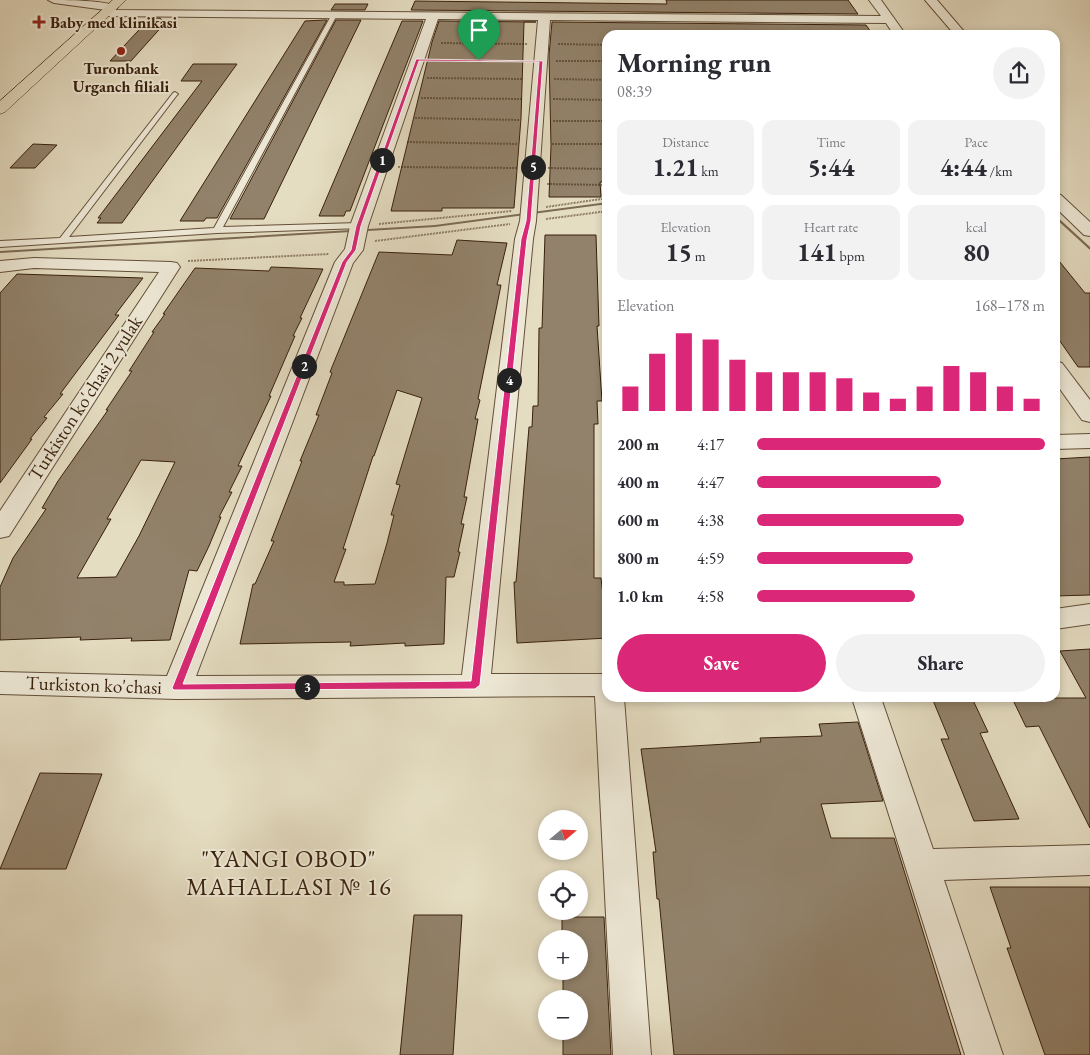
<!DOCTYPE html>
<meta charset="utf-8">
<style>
:root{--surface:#fff;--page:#f2f2f3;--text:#2b2b33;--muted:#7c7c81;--accent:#db2777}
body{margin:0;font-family:"EB Garamond",serif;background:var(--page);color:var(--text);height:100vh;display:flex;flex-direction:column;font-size:19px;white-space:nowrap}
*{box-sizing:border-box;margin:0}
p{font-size:16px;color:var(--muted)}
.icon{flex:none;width:28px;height:28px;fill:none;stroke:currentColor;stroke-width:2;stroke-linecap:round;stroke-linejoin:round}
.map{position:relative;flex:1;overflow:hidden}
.panel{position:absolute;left:602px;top:30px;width:458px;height:672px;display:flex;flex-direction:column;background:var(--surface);border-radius:15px;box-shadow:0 2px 8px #0003}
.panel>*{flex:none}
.needle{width:32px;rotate:71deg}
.tools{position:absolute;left:538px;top:810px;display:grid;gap:10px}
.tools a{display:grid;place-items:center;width:50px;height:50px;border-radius:50%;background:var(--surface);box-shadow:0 2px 8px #0003;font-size:25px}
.pin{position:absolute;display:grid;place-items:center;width:42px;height:42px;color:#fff;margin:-51px -21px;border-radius:50% 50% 50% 0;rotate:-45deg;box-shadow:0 0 5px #0007}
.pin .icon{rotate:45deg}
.km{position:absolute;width:25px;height:25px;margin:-12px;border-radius:50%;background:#222;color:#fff;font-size:14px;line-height:25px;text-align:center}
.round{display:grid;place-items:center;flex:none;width:52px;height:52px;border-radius:26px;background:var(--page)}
.summary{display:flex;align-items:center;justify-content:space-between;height:85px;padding:0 15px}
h1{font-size:28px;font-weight:700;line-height:38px}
.stats{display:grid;grid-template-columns:repeat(3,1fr);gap:8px;height:85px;padding:5px 15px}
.stats div{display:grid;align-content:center;border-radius:12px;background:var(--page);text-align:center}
.stats b{font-size:25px;font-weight:700}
.stats small{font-size:14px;font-weight:400}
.stats p{font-size:14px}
.chart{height:140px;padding:10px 15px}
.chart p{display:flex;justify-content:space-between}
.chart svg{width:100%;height:90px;margin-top:5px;stroke:var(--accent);stroke-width:6}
.primary-button{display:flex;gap:10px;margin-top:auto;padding:10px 15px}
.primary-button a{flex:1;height:58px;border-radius:30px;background:var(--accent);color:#fff;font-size:20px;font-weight:700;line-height:58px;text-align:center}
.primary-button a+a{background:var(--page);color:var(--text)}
ul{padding:0 15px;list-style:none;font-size:16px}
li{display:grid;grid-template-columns:80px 60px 1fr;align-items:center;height:38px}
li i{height:12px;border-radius:6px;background:var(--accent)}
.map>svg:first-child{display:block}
</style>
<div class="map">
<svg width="1090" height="1055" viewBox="0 0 1090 1055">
<rect width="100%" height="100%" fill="#e5ddc2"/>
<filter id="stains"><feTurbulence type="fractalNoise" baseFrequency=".004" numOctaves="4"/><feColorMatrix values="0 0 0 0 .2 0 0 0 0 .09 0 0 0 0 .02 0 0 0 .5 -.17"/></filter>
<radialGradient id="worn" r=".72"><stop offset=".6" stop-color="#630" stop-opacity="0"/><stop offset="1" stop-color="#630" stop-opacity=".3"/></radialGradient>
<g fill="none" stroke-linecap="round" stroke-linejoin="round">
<g fill="#7c6b54" fill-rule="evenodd">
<polygon points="608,202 608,204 435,227 0,253 0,251 435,225"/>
<polygon points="1055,215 1090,247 1090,250 1055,218"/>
</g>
</g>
<g fill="#92826b" stroke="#38200c" fill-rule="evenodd">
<polygon points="666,0 848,0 858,14 411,10 415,1 667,4"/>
<polygon points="335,4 368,4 365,10 331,10"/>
<polygon points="150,18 160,18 165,23 131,61 110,61"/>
<polygon points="325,20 327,20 217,218 206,218 204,221 180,221 305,21"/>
<polygon points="336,20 361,20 264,219 230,219"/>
<polygon points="402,21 423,21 350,211 346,211 344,216 319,216"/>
<polygon points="439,21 536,22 524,22 521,118 514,208 442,208 442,211 391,211 432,42"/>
<polygon points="552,22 866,25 873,35 608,35 608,165 603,165 605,182 600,182 601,197 549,197 551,146 549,55"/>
<polygon points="193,64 237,64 122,223 97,223 101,218 98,218 202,81 181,81"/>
<polygon points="33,144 57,145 35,168 10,168"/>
<polygon points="545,235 596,235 599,326 597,326 602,401 597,401 598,424 594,424 594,578 601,578 608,638 517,643 514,582 516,582 529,427 532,427 533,406 538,406 539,328 542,328"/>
<path d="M457 240 507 243 497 285H501L478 399 480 400 475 419H478L464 497H467L461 524H464L458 552H460L454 577H446L444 644 405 646V643L350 646 351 642 240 644 253 584H255L274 541H271L302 461H300L319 415H316L332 373 330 372 379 252 452 255ZM397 390 422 398 396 484 400 485 391 515H394L387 543 375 584 344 585V582H334L346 549H343L373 456H374Z"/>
<polygon points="1055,256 1085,293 1090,293 1090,367 1078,367 1055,334"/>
<path d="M271 267 323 269 300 318H302L293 336H295L269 396H271L238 466H242L229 492H232L219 517H221L209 546 197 571 189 570 170 640 131 641 132 638 80 640 81 637 0 640V587L13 558 46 509 42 508 58 481 108 410H106L132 371H129L154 332H152L165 314H163L195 268 269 271ZM141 460 175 462 139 536 116 577 77 578 111 519H107Z"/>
<polygon points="17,274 143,278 115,315 119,315 60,394 63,394 44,417 47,418 30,439 32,439 0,483 0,293"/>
<polygon points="1090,457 1090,595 1055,596 1055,459"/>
<polygon points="1090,649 1090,828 1039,726 1026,727 1012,698 1086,698 1060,651"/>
<polygon points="932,698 972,698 988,732 980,733 1019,819 974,821 941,739 949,739"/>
<polygon points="858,722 883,801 821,804 831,838 894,838 961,1055 674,1055 659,899 657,899 653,852 656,852 641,749 761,742 760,738 822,736 819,724"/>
<polygon points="40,773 102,774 66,869 0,869"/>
<polygon points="990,887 1090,887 1090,1055 1045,1055 1007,948 1011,948"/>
<polygon points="414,915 462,915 453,1055 400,1055"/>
<polygon points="562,917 604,917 611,1055 563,1055 563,1031 579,1031 579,999 563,999 563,971 579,971 579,939 562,939"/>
</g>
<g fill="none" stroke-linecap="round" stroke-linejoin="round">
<defs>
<polygon id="lane" points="332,14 337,15 223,227 359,223 363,226 362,228 217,233 0,247 0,241 60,238 173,93 175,92 178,94 177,95 69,237 214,228"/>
<g id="street">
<path d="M48 0C64 0 107 0 118 7L115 10 881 16 869 0H881L906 35H894L886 23 550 20 536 221 533 239 491 674H608V698H624L651 1055H613L595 696 177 699 0 694V672L167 676 335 262 345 249 350 226 426 19 106 16 100 13 106 10 54 3ZM438 19 538 20 520 221 515 239 462 675 196 676 353 263 363 250 368 226Z"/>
<polygon points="925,0 937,0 967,35 955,35"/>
<polygon points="1055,193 1061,195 1090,222 1090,236 1084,235 1055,207"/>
<polygon points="34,258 171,262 177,263 180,267 9,536 0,538 0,511 159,272 34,268 0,272 0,261"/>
<polygon points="1055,361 1062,363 1090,400 1090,422 1082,420 1055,382"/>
<polygon points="1090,434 1090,448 1055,449 1055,435"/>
<polygon points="1090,604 1090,624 1055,629 1055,609"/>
<polygon points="852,698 881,698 933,849 1090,845 1090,875 944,880 1003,1055 965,1055"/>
</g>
<polygon id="primary" points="113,0 126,0 5,112 0,114 0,101"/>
</defs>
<use href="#lane" stroke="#634f3a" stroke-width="2"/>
<use href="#street" stroke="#634f3a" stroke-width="2"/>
<use href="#primary" stroke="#38200c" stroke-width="1"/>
<g stroke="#38200c" stroke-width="2" stroke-dasharray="0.5 1" stroke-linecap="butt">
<polyline points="441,43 527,44"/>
<polyline points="558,44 608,45"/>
<polyline points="433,60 524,61"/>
<polyline points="556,61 608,61"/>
<polyline points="427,78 523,79"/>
<polyline points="554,79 608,80"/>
<polyline points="421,98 522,99"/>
<polyline points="553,99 608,100"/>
<polyline points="415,118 519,120"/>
<polyline points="553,121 608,121"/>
<polyline points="407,142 518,144"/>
<polyline points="552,144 608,144"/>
<polyline points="398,167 517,168"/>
<polyline points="548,168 608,169"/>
<polyline points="547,184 608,185"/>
<polyline points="546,207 608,198"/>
<polyline points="546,219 608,211"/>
<polyline points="379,224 512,211"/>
<polyline points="375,241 510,224"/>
<polyline points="188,261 329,254"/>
</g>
<use href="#lane" fill="#eee9d7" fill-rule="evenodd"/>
<use href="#street" fill="#eee9d7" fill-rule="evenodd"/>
<use href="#primary" fill="#e5ddc2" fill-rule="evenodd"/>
</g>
<path fill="#db2777" stroke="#fff" fill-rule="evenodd" d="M416 59 543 61 531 221 527 239 480 685 475 689 174 690 172 688 342 262 351 250 356 226ZM419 61 539 62 526 221 521 239 471 681 183 684 347 262 356 250 361 226Z"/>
<g fill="#8f2418" stroke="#eee9d7" stroke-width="2">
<path d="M36.5 14.5h5v5h5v5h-5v5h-5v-5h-5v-5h5z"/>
<circle cx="121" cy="51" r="5"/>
</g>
<g text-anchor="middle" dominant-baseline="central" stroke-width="4" stroke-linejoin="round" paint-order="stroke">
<g font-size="16" font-weight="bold" fill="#38200c" stroke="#eee9d7" text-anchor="start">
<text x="50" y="22">Baby med klinikasi</text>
<text x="121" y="68" text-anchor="middle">Turonbank<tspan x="121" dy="18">Urganch filiali</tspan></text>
</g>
<g font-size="19" fill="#38200c" stroke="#eee9d7">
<text transform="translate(85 398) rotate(-57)">Turkiston ko'chasi 2 yulak</text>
<text transform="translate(94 685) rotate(2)">Turkiston ko'chasi</text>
</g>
<g font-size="24" letter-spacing="1" fill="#38200c" stroke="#eee9d7">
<text x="289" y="858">"YANGI OBOD"<tspan x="289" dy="28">MAHALLASI № 16</tspan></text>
</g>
</g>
<rect width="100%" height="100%" filter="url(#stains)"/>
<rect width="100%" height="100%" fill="url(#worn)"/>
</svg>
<div class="tools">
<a><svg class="needle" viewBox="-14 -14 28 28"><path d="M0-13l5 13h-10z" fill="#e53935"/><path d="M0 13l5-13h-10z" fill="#7c7c81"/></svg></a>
<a><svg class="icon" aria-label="locate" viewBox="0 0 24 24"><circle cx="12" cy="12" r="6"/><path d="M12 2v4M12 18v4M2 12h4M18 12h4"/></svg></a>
<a>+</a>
<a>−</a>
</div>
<div class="pin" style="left:479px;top:60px;background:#1e9e55"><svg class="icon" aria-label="arrive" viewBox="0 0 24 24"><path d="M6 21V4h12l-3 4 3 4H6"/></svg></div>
<b class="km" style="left:382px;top:160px">1</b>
<b class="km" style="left:304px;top:366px">2</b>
<b class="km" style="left:307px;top:687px">3</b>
<b class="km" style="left:509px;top:380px">4</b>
<b class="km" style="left:533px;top:167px">5</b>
<section class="panel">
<div class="summary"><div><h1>Morning run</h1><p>08:39</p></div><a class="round"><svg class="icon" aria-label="share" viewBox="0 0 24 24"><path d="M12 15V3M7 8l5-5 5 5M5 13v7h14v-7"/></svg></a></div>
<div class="stats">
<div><p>Distance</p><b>1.21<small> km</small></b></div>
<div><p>Time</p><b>5:44</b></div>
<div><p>Pace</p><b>4:44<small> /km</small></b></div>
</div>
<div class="stats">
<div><p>Elevation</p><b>15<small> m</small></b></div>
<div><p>Heart rate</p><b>141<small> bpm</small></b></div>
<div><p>kcal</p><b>80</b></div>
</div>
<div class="chart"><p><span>Elevation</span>168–178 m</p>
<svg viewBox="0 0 160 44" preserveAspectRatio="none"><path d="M5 44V32M15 44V16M25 44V6M35 44V9M45 44V19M55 44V25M65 44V25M75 44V25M85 44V28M95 44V35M105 44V38M115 44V32M125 44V22M135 44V25M145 44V32M155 44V38"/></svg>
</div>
<ul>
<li><b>200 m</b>4:17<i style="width:100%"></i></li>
<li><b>400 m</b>4:47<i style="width:64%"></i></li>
<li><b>600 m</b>4:38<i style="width:72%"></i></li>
<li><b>800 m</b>4:59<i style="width:54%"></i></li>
<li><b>1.0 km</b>4:58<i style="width:55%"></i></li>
</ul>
<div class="primary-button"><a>Save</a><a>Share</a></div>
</section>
</div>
